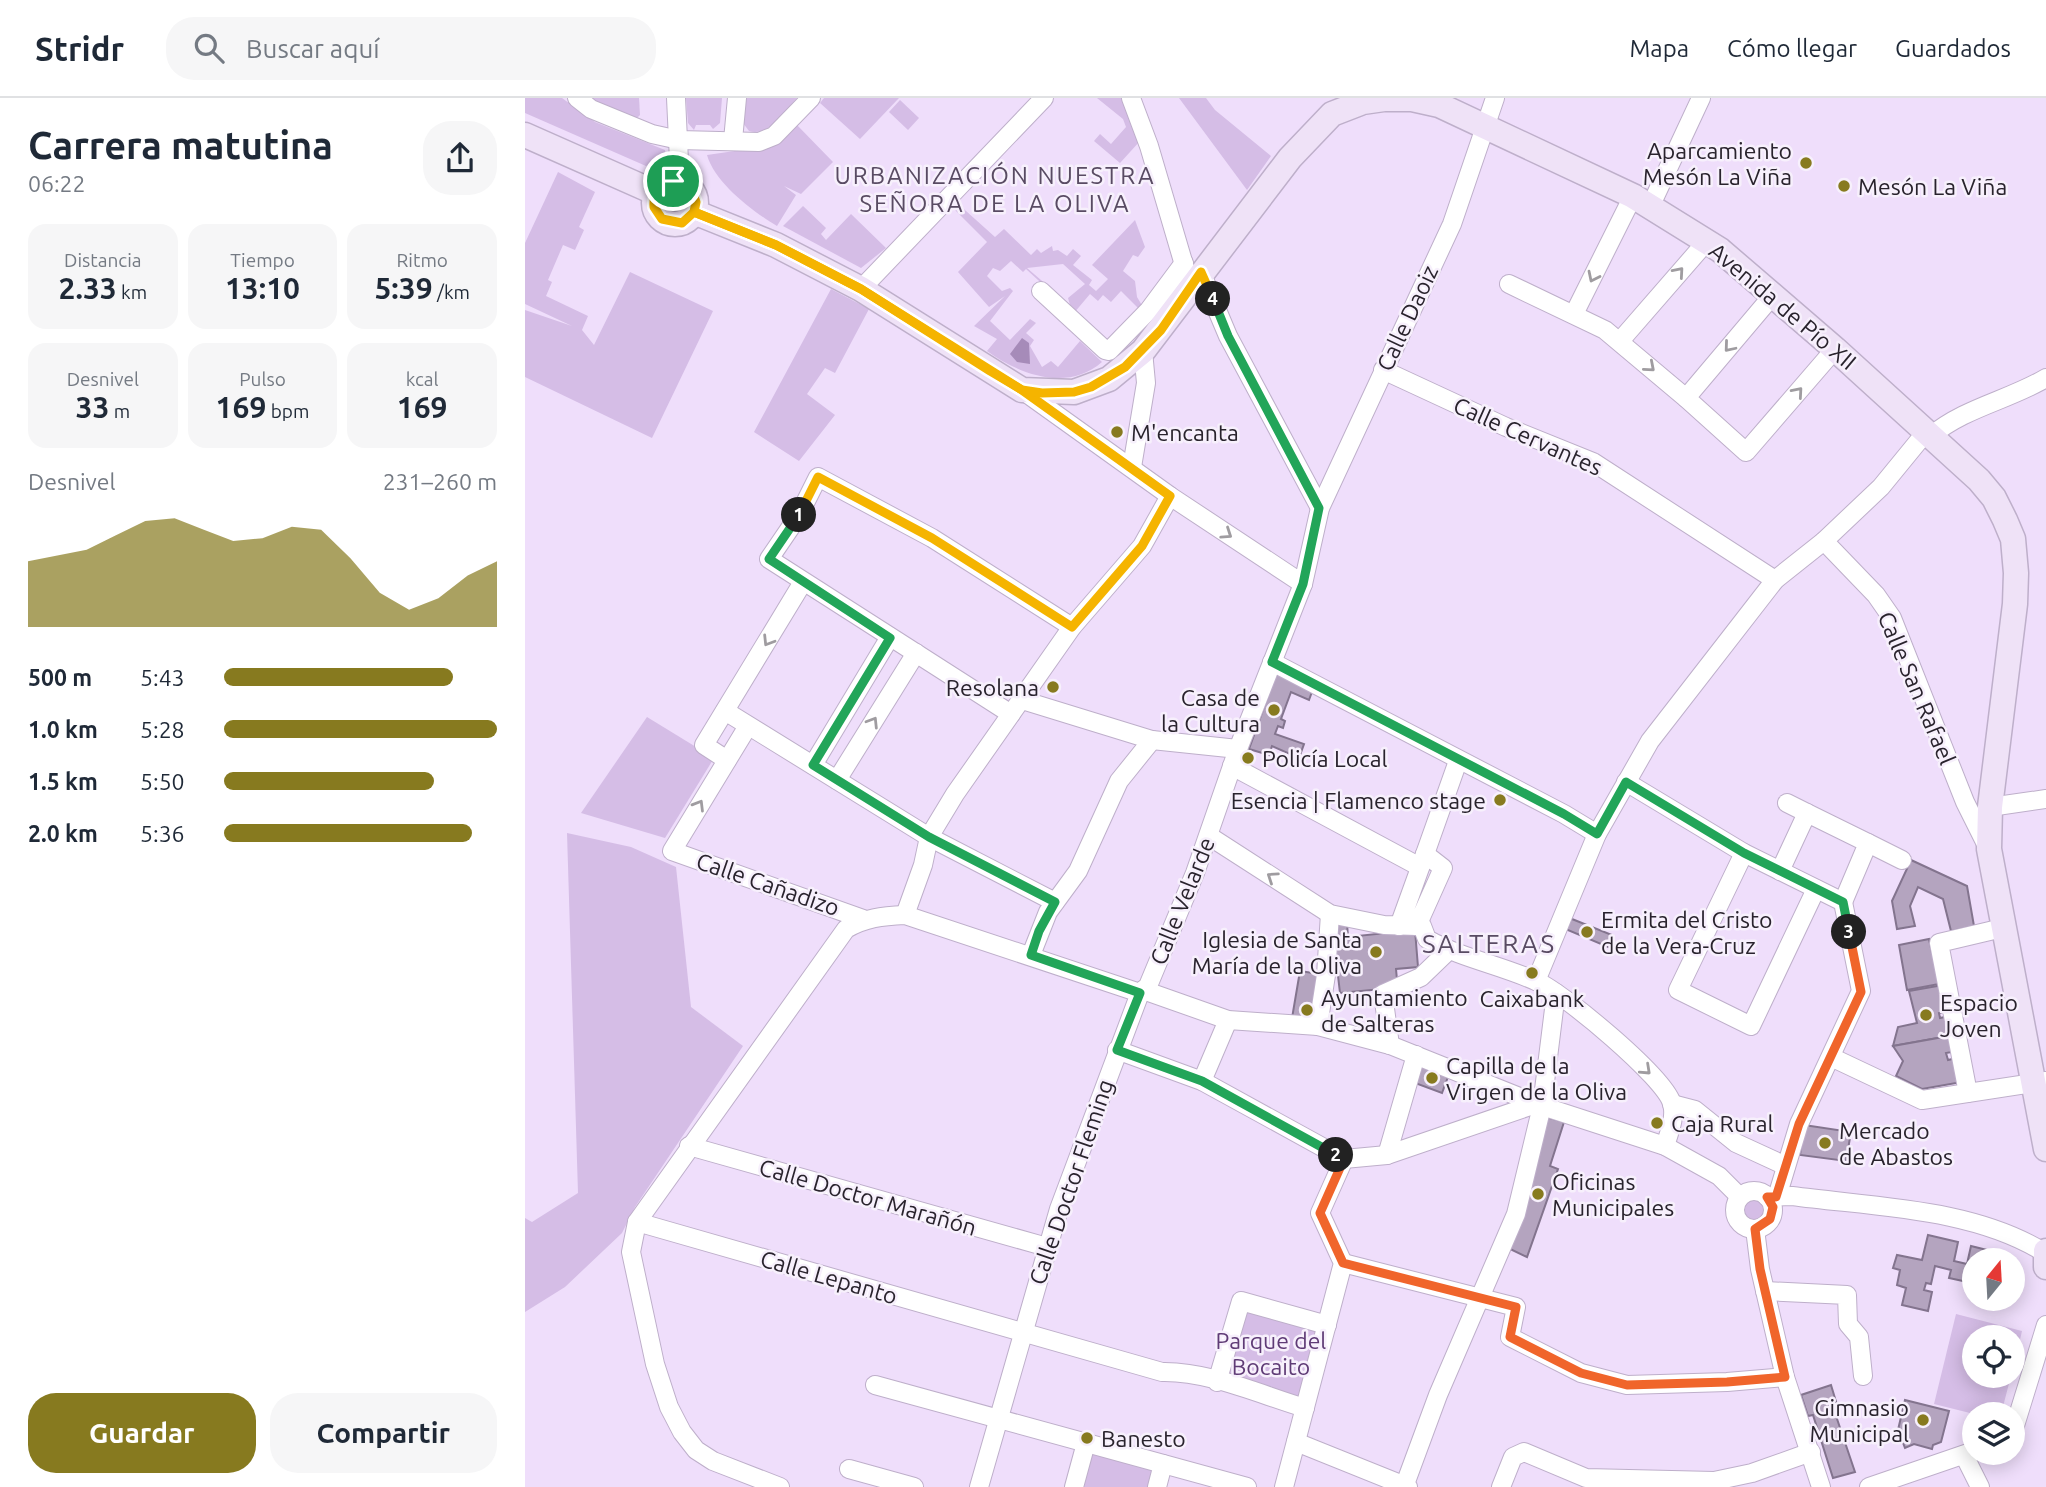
<!DOCTYPE html>
<html lang="es">
<meta charset="utf-8">
<style>
:root{--surface:#fff;--page:#f6f6f7;--text:#1f2937;--muted:#747a83;--line:#e0e1e3;--accent:#877a1f}
body{margin:0;font-family:Ubuntu,sans-serif;background:var(--page);color:var(--text);height:100vh;display:flex;flex-direction:column;font-size:26px;white-space:nowrap}
*{box-sizing:border-box;margin:0}
p{font-size:23px;color:var(--muted)}
.icon{flex:none;width:38px;height:38px;fill:none;stroke:currentColor;stroke-width:2;stroke-linecap:round;stroke-linejoin:round}
.map{position:relative;flex:1;overflow:hidden}
.sheet{display:flex;flex-direction:column;background:var(--surface);width:525px}
.sheet>*{flex:none}
.needle{width:46px;rotate:18deg}
.fabs{position:absolute;left:1437px;top:1150px;display:grid;gap:14px}
.fabs a{display:grid;place-items:center;width:63px;height:63px;border-radius:50%;background:var(--surface);box-shadow:0 4px 18px #0003;font-size:35px}
.pin{position:absolute;display:grid;place-items:center;width:60px;height:60px;color:#fff;margin:-30px;border:4px solid #fff;border-radius:50%;box-shadow:0 2px 7px #0007}
.km{position:absolute;width:35px;height:35px;margin:-18px;border-radius:50%;background:#222;color:#fff;font-size:19px;line-height:35px;text-align:center}
.round{display:grid;place-items:center;flex:none;width:74px;height:74px;border-radius:28px;background:var(--page)}
.headline{display:flex;align-items:center;justify-content:space-between;height:119px;padding:0 28px}
h1{font-size:38px;font-weight:700;line-height:52px}
.metrics{display:grid;grid-template-columns:repeat(3,1fr);gap:10px;height:119px;padding:7px 28px}
.metrics div{display:grid;align-content:center;border-radius:18px;background:var(--page);text-align:center}
.metrics b{font-size:30px;font-weight:700}
.metrics small{font-size:19px;font-weight:400}
.metrics p{font-size:19px}
.chart{height:196px;padding:14px 28px}
.chart p{display:flex;justify-content:space-between}
.chart svg{width:100%;height:126px;margin-top:7px;fill:var(--accent);opacity:.7}
.primary-button{display:flex;gap:14px;margin-top:auto;padding:14px 28px}
.primary-button a{flex:1;height:80px;border-radius:28px;background:var(--accent);color:#fff;font-size:28px;font-weight:700;line-height:80px;text-align:center}
.primary-button a+a{background:var(--page);color:var(--text)}
ul{padding:0 28px;list-style:none;font-size:23px}
li{display:grid;grid-template-columns:112px 84px 1fr;align-items:center;height:52px}
li i{height:18px;border-radius:9px;background:var(--accent)}
header{display:flex;align-items:center;gap:42px;box-sizing:border-box;height:98px;padding:0 35px;background:var(--surface);border-bottom:2px solid var(--line)}
header strong{font-size:33px}
nav{display:flex;gap:38px;margin-inline-start:auto;font-size:24px}
.search{width:490px;height:63px;background:var(--page);display:flex;align-items:center;gap:18px;box-sizing:border-box;padding:0 24px;border-radius:28px;color:var(--muted);font-size:26px}
main{display:flex;flex:1;min-height:0}
.map>svg:first-child{display:block}
</style>
<header>
<strong>Stridr</strong>
<div class="search"><svg class="icon" aria-label="search" viewBox="0 0 24 24"><circle cx="10" cy="10" r="6"/><path d="M15 15l6 6"/></svg>Buscar aquí</div>
<nav><a>Mapa</a><a>Cómo llegar</a><a>Guardados</a></nav>
</header>
<main>
<section class="sheet">
<div class="headline"><div><h1>Carrera matutina</h1><p>06:22</p></div><a class="round"><svg class="icon" aria-label="share" viewBox="0 0 24 24"><path d="M12 15V3M7 8l5-5 5 5M5 13v7h14v-7"/></svg></a></div>
<div class="metrics">
<div><p>Distancia</p><b>2.33<small> km</small></b></div>
<div><p>Tiempo</p><b>13:10</b></div>
<div><p>Ritmo</p><b>5:39<small> /km</small></b></div>
</div>
<div class="metrics">
<div><p>Desnivel</p><b>33<small> m</small></b></div>
<div><p>Pulso</p><b>169<small> bpm</small></b></div>
<div><p>kcal</p><b>169</b></div>
</div>
<div class="chart"><p><span>Desnivel</span>231–260 m</p>
<svg viewBox="0 0 160 44" preserveAspectRatio="none"><path d="M0 44V21L10 19L20 17L30 12L40 7L50 6L60 10L70 14L80 13L90 9L100 10L110 20L120 32L130 38L140 34L150 26L160 21V44z"/></svg>
</div>
<ul>
<li><b>500 m</b>5:43<i style="width:84%"></i></li>
<li><b>1.0 km</b>5:28<i style="width:100%"></i></li>
<li><b>1.5 km</b>5:50<i style="width:77%"></i></li>
<li><b>2.0 km</b>5:36<i style="width:91%"></i></li>
</ul>
<div class="primary-button"><a>Guardar</a><a>Compartir</a></div>
</section>
<div class="map">
<svg width="1521" height="1389" viewBox="0 0 1521 1389">
<rect width="100%" height="100%" fill="#efdefb"/>
<g fill="#d5bde6" fill-rule="evenodd">
<polygon points="0,0 37,0 70,24 140,52 140,61 121,68 0,15"/>
<polygon points="60,0 114,0 115,17 110,22"/>
<polygon points="161,0 197,0 195,25 188,31 185,27 171,27 169,32 163,25"/>
<path d="M220 0H272C259 14 244 39 224 33L218 25Z"/>
<polygon points="299,0 374,0 335,41 295,5"/>
<polygon points="572,0 596,0 615,43 595,65 569,43 575,36 586,46 601,29 598,21"/>
<polygon points="654,0 681,0 690,12 746,58 722,92"/>
<polygon points="375,2 394,20 383,32 364,14"/>
<path d="M272 27 308 64 276 96 259 88 271 97 252 128C227 113 190 85 182 57L252 47Z"/>
<polygon points="33,74 70,94 54,129 59,132 50,152 38,147 23,182 27,184 21,198 63,218 57,232 69,247 105,174 188,213 127,340 0,279 0,212 47,228 0,206 0,145"/>
<circle cx="149" cy="104" r="17"/>
<path d="M431 104 470 139 479 131 506 157 512 151 516 155 527 148 528 153 533 152 542 158 548 151 556 158 548 167 567 182 564 187 571 193 583 181 567 167 610 122 620 149 613 159 608 157 598 173 610 183 612 199 618 209 615 212 596 193 586 204 578 197 573 203 565 196 549 215 501 171 498 174 486 163 475 173 468 170 462 178 477 193 485 190 488 193 465 223 485 242 505 221 511 225 501 235 509 242 505 248 517 269 526 263 533 269 555 243 577 264C543 294 495 277 462 253L472 241 449 228 480 198 464 209 433 174 462 144 426 108ZM538 166 560 186 543 200 545 207 502 170Z"/>
<polygon points="278,108 301,130 296,136 301,142 326,116 361,150 336,170 258,128"/>
<polygon points="306,191 344,211 310,275 300,270 282,296 310,317 274,363 229,334"/>
<polygon points="122,619 189,660 140,740 56,715"/>
<polygon points="42,735 106,749 151,769 166,909 218,948 110,1109 97,1135 40,1189 0,1214 0,1120 7,1124 53,1095"/>
<circle cx="1228" cy="1112" r="15"/>
<polygon points="716,1203 802,1227 780,1310 692,1284"/>
<polygon points="1431,1216 1497,1233 1488,1272 1488,1239 1449,1239 1449,1278 1486,1278 1476,1316 1449,1316 1409,1306"/>
<polygon points="561,1345 638,1366 632,1389 549,1389"/>
</g>
<polygon fill="#a68bb9" points="497,240 504,245 505,266 492,264 485,256"/>
<g fill="#b4a4bf" stroke="#83748e" stroke-width="2">
<polygon points="752,573 788,591 784,602 766,594 756,621 760,623 758,630 753,628 750,636 779,646 774,660 747,648 744,657 724,651"/>
<polygon points="1386,762 1442,788 1449,828 1426,833 1418,801 1393,789 1385,808 1390,828 1372,831 1367,803"/>
<polygon points="1042,819 1087,837 1083,849 1038,830"/>
<polygon points="822,825 823,839 890,832 893,869 871,871 872,882 857,891 815,895 807,826"/>
<polygon points="1404,841 1407,855 1412,854 1414,886 1382,892 1374,847"/>
<polygon points="775,873 801,877 793,928 766,926"/>
<polygon points="1418,887 1423,914 1414,915 1415,920 1420,919 1424,938 1368,948 1373,929 1392,925 1384,893"/>
<polygon points="1424,938 1427,954 1421,955 1423,962 1432,960 1437,984 1397,991 1371,978 1378,963 1368,948"/>
<polygon points="898,964 924,976 917,995 890,985"/>
<polygon points="1021,1019 1039,1024 1025,1068 1033,1071 1002,1159 985,1151"/>
<polygon points="1279,1027 1326,1034 1321,1063 1275,1057"/>
<polygon points="1403,1137 1433,1144 1429,1163 1442,1166 1446,1148 1478,1156 1476,1162 1449,1162 1449,1177 1440,1175 1438,1183 1424,1180 1426,1172 1410,1168 1406,1186 1401,1185 1399,1192 1407,1194 1403,1213 1377,1207 1381,1190 1372,1187 1375,1172 1368,1170 1372,1157 1397,1162"/>
<polygon points="1306,1287 1312,1307 1308,1309 1330,1374 1308,1380 1288,1317 1283,1318 1276,1297"/>
<polygon points="1380,1302 1424,1313 1416,1344 1408,1347 1407,1351 1389,1346 1380,1350 1373,1332"/>
</g>
<g fill="none" stroke-linecap="round" stroke-linejoin="round">
<defs>
<g id="street">
<polyline points="52,0 66,11 127,36 154,42 234,44 249,38 286,0"/>
<polyline points="151,0 155,84"/>
<polyline points="606,0 624,48 662,177"/>
<polyline points="208,42 212,0"/>
<polyline points="1126,107 1176,0"/>
<polyline points="676,174 703,238 795,410"/>
<polyline points="984,186 1080,232 1161,300"/>
<polyline points="336,191 519,0"/>
<polyline points="516,193 580,252 584,253 624,212 659,165"/>
<polyline points="1248,197 1161,300 1221,354 1310,251"/>
<polyline points="1049,216 1108,98"/>
<polyline points="1095,243 1182,143"/>
<polyline points="858,272 981,329 1068,364 1250,482"/>
<polyline points="497,292 645,398 778,486"/>
<path d="M1406 338C1439 310 1484 302 1521 280"/>
<polyline points="607,369 621,285 618,253"/>
<polyline points="1299,443 1351,497 1367,520 1440,704 1462,748"/>
<polyline points="747,564 1039,716 1072,736"/>
<polyline points="497,602 627,642 713,651"/>
<polyline points="200,613 404,739 530,804"/>
<polyline points="486,616 244,461 274,417 293,379 407,440 547,529"/>
<polyline points="223,628 147,753 338,821"/>
<polyline points="202,662 179,647 278,484"/>
<polyline points="288,667 365,539"/>
<polyline points="707,668 895,769"/>
<polyline points="312,682 391,555"/>
<polyline points="1101,684 1219,755 1318,804 1336,893 1274,1026 1252,1099"/>
<polyline points="1262,705 1282,715"/>
<polyline points="1465,709 1521,701"/>
<polyline points="684,738 805,816 859,827 892,828"/>
<polyline points="1343,745 1377,762"/>
<polyline points="1219,755 1153,892 1226,928 1291,791"/>
<polyline points="900,756 933,663"/>
<polyline points="1255,773 1282,715 1343,745 1318,804"/>
<polyline points="380,817 398,767 404,739 430,696 547,529 617,448 645,398"/>
<polyline points="874,828 900,756 918,770 892,828"/>
<path d="M892 828H897L902 841C938 861 976 867 1013 884 1038 895 1141 980 1147 1006 1151 1019 1144 1035 1140 1048"/>
<polyline points="506,857 523,814 553,773 594,683 627,642"/>
<polyline points="1011,883 1072,736 1125,643 1250,482 1299,443 1356,389 1401,334"/>
<polyline points="618,892 703,922 793,928 865,947 1017,1008 1140,1048 1194,1078 1215,1099"/>
<polyline points="793,928 801,877 805,816"/>
<polyline points="865,947 858,896 896,879 923,853"/>
<polyline points="592,952 677,983 819,1061 862,1057 1011,1006"/>
<polyline points="1306,959 1397,1002 1521,983"/>
<polyline points="677,983 703,922"/>
<polyline points="1443,995 1414,845 1469,832"/>
<polyline points="1147,1006 1170,1012 1211,1045 1261,1068"/>
<polyline points="164,1048 522,1149"/>
<polyline points="862,1057 891,957"/>
<circle cx="1229" cy="1112" r="19"/>
<path d="M1242 1099 1267 1098C1349 1109 1449 1110 1520 1155"/>
<path d="M112 1124 637 1274C684 1273 736 1297 780 1310"/>
<polyline points="1230,1131 1235,1171 1260,1279 1296,1389"/>
<polyline points="818,1165 991,1209 985,1239 1056,1275 1102,1287 1202,1284 1260,1279"/>
<polyline points="1240,1193 1322,1197 1323,1226 1334,1239 1338,1278"/>
<polyline points="692,1284 716,1203 802,1227"/>
<polyline points="350,1287 722,1389"/>
<polyline points="1488,1334 1521,1227"/>
<polyline points="771,1344 883,1389"/>
<polyline points="1439,1357 1455,1389"/>
<polyline points="324,1371 389,1389"/>
<path d="M255 1389 188 1363 171 1352 157 1334 144 1309 130 1266 106 1154 112 1124 321 831C340 820 357 818 380 817L615 895"/>
<polyline points="454,1389 534,1111 615,895 623,888 670,775 713,651 778,486 795,410 927,126 970,0"/>
<polyline points="549,1389 561,1345"/>
<polyline points="632,1389 638,1366"/>
<polyline points="759,1389 818,1165 795,1115 819,1061"/>
<polyline points="879,1389 913,1297 991,1116 1017,1008 1031,895"/>
<polyline points="976,1389 988,1359 999,1354 1061,1380 1189,1383 1227,1375 1286,1354"/>
<polyline points="1344,1389 1449,1353"/>
</g>
<g id="secondary">
<polyline points="0,37 131,95"/>
<circle cx="150" cy="105" r="21"/>
<polyline points="169,114 251,147 336,191 497,292 549,294 584,281 618,253 765,60 807,16 838,4 859,1 887,1 914,7 1108,98 1195,152 1310,251 1454,382 1469,400 1480,422 1488,441 1491,475 1490,506 1465,709 1464,751 1521,1051"/>
<polyline points="1521,1153 1521,1169"/>
</g>
</defs>
<use href="#street" stroke="#beafca" stroke-width="20"/>
<use href="#secondary" stroke="#beafca" stroke-width="27"/>
<use href="#street" stroke="#fff" stroke-width="18"/>
<use href="#secondary" stroke="#efe2f7" stroke-width="24"/>
</g>
<defs><path id="oneway-chevron" d="M-2-3.5L2.5 0L-2 3.5" fill="none" stroke-width="1.6" stroke-linecap="round" stroke-linejoin="round" transform="scale(1.75)"/></defs>
<g stroke="#9f9ca0">
<use href="#oneway-chevron" transform="translate(1154 174) rotate(-49)"/>
<use href="#oneway-chevron" transform="translate(1068 179) rotate(116)"/>
<use href="#oneway-chevron" transform="translate(1204 249) rotate(130)"/>
<use href="#oneway-chevron" transform="translate(1125 269) rotate(41)"/>
<use href="#oneway-chevron" transform="translate(1273 294) rotate(-49)"/>
<use href="#oneway-chevron" transform="translate(702 436) rotate(34)"/>
<use href="#oneway-chevron" transform="translate(243 543) rotate(122)"/>
<use href="#oneway-chevron" transform="translate(348 624) rotate(-58)"/>
<use href="#oneway-chevron" transform="translate(174 707) rotate(-59)"/>
<use href="#oneway-chevron" transform="translate(747 779) rotate(-146)"/>
<use href="#oneway-chevron" transform="translate(1121 972) rotate(43)"/>
</g>
<g fill="none" stroke-linecap="round" stroke-linejoin="round">
<defs>
<polyline id="split-1" points="148,83 166,91 171,104 169,114 251,147 336,191 497,292 645,398 617,448 547,529 407,440 293,379 274,417"/>
<polyline id="split-2" points="274,417 244,461 365,540 288,667 404,739 530,804 514,833 506,857 615,895 592,952 677,983 811,1057"/>
<polyline id="split-3" points="811,1057 819,1061 795,1115 818,1165 991,1209 985,1239 1056,1275 1102,1287 1202,1284 1260,1279 1235,1171 1230,1131 1245,1121 1248,1109 1242,1099 1251,1099 1274,1026 1336,894 1324,834"/>
<polyline id="split-4" points="688,201 703,238 794,410 778,486 747,564 1039,716 1072,736 1101,684 1219,755 1318,804 1324,834"/>
<path id="split-5" d="M148 83C134 87 128 96 129 109L137 121 157 125 169 114 251 147 336 191 465 273 497 292 517 295 549 294 566 289 600 269 636 232 676 174 688 201"/>
</defs>
<use href="#split-1" stroke="#fff" stroke-width="14"/>
<use href="#split-2" stroke="#fff" stroke-width="14"/>
<use href="#split-3" stroke="#fff" stroke-width="14"/>
<use href="#split-4" stroke="#fff" stroke-width="14"/>
<use href="#split-5" stroke="#fff" stroke-width="14"/>
<use href="#split-1" stroke="#f5b400" stroke-width="9"/>
<use href="#split-2" stroke="#22a559" stroke-width="9"/>
<use href="#split-3" stroke="#f0652b" stroke-width="9"/>
<use href="#split-4" stroke="#22a559" stroke-width="9"/>
<use href="#split-5" stroke="#f5b400" stroke-width="9"/>
</g>
<g fill="#877a1f" stroke="#f7f0fc" stroke-width="2.5">
<circle cx="1281" cy="65" r="7"/>
<circle cx="1319" cy="88" r="7"/>
<circle cx="592" cy="334" r="7"/>
<circle cx="528" cy="589" r="7"/>
<circle cx="749" cy="612" r="7"/>
<circle cx="723" cy="660" r="7"/>
<circle cx="975" cy="702" r="7"/>
<circle cx="1062" cy="834" r="7"/>
<circle cx="851" cy="854" r="7"/>
<circle cx="1007" cy="875" r="7"/>
<circle cx="782" cy="912" r="7"/>
<circle cx="1401" cy="917" r="7"/>
<circle cx="907" cy="980" r="7"/>
<circle cx="1132" cy="1025" r="7"/>
<circle cx="1300" cy="1045" r="7"/>
<circle cx="1013" cy="1096" r="7"/>
<circle cx="1398" cy="1322" r="7"/>
<circle cx="562" cy="1340" r="7"/>
</g>
<g text-anchor="middle" dominant-baseline="central" stroke-width="5" stroke-linejoin="round" paint-order="stroke">
<g font-size="23" fill="#29232d" stroke="#f7f0fc" text-anchor="start">
<text x="1267" y="52" text-anchor="end">Aparcamiento<tspan x="1267" dy="26">Mesón La Viña</tspan></text>
<text x="1333" y="88">Mesón La Viña</text>
<text x="606" y="334">M'encanta</text>
<text x="514" y="589" text-anchor="end">Resolana</text>
<text x="735" y="599" text-anchor="end">Casa de<tspan x="735" dy="26">la Cultura</tspan></text>
<text x="737" y="660">Policía Local</text>
<text x="961" y="702" text-anchor="end">Esencia | Flamenco stage</text>
<text x="1076" y="821">Ermita del Cristo<tspan x="1076" dy="26">de la Vera-Cruz</tspan></text>
<text x="837" y="841" text-anchor="end">Iglesia de Santa<tspan x="837" dy="26">María de la Oliva</tspan></text>
<text x="796" y="899">Ayuntamiento<tspan x="796" dy="26">de Salteras</tspan></text>
<text x="1007" y="900" text-anchor="middle">Caixabank</text>
<text x="1415" y="904">Espacio<tspan x="1415" dy="26">Joven</tspan></text>
<text x="921" y="967">Capilla de la<tspan x="921" dy="26">Virgen de la Oliva</tspan></text>
<text x="1146" y="1025">Caja Rural</text>
<text x="1314" y="1032">Mercado<tspan x="1314" dy="26">de Abastos</tspan></text>
<text x="1027" y="1083">Oficinas<tspan x="1027" dy="26">Municipales</tspan></text>
<text x="1384" y="1309" text-anchor="end">Gimnasio<tspan x="1384" dy="26">Municipal</tspan></text>
<text x="576" y="1340">Banesto</text>
</g>
<g font-size="23" fill="#29232d" stroke="#f7f0fc">
<text transform="translate(1258 208) rotate(40)">Avenida de Pío XII</text>
<text transform="translate(882 220) rotate(-65)">Calle Daoiz</text>
<text transform="translate(1003 338) rotate(24)">Calle Cervantes</text>
<text transform="translate(1392 590) rotate(67)">Calle San Rafael</text>
<text transform="translate(243 786) rotate(19)">Calle Cañadizo</text>
<text transform="translate(657 803) rotate(-68)">Calle Velarde</text>
<text transform="translate(546 1084) rotate(-71)">Calle Doctor Fleming</text>
<text transform="translate(343 1099) rotate(16)">Calle Doctor Marañón</text>
<text transform="translate(304 1179) rotate(16)">Calle Lepanto</text>
</g>
<g font-size="23" fill="#5f3b76" stroke="#f7f0fc">
<text x="746" y="1242">Parque del<tspan x="746" dy="26">Bocaito</tspan></text>
</g>
<g font-size="24" letter-spacing="2" fill="#594b63" stroke="#f7f0fc">
<text x="470" y="77">URBANIZACIÓN NUESTRA<tspan x="470" dy="28">SEÑORA DE LA OLIVA</tspan></text>
</g>
<g font-size="26" letter-spacing="2" fill="#594b63" stroke="#f7f0fc">
<text x="964" y="845">SALTERAS</text>
</g>
</g>
</svg>
<div class="fabs">
<a><svg class="needle" viewBox="-14 -14 28 28"><path d="M0-13l5 13h-10z" fill="#e53935"/><path d="M0 13l5-13h-10z" fill="#747a83"/></svg></a>
<a><svg class="icon" aria-label="locate" viewBox="0 0 24 24"><circle cx="12" cy="12" r="6"/><path d="M12 2v4M12 18v4M2 12h4M18 12h4"/></svg></a>
<a><svg class="icon" aria-label="layers" viewBox="0 0 24 24"><path d="M12 4l9 5-9 5-9-5zM3 14l9 5 9-5"/></svg></a>
</div>
<div class="pin" style="left:148px;top:83px;background:#1e9e55"><svg class="icon" aria-label="arrive" viewBox="0 0 24 24"><path d="M6 21V4h12l-3 4 3 4H6"/></svg></div>
<b class="km" style="left:274px;top:417px">1</b>
<b class="km" style="left:811px;top:1057px">2</b>
<b class="km" style="left:1324px;top:834px">3</b>
<b class="km" style="left:688px;top:201px">4</b>
</div>
</main>
